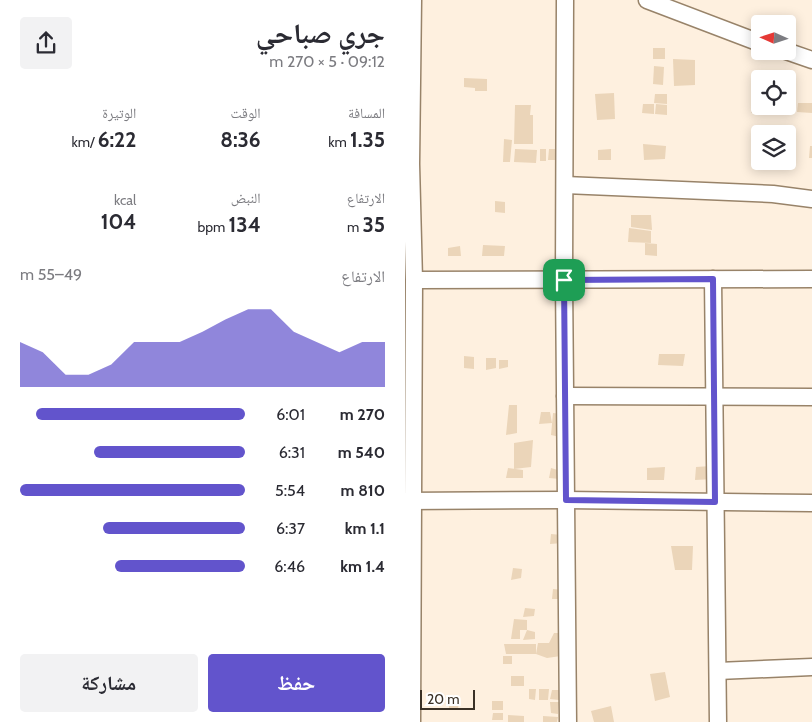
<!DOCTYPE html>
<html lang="ar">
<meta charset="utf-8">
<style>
:root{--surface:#fff;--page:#f2f2f3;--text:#2b2b33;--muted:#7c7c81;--accent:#6254cc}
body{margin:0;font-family:Cabin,"Noto Naskh Arabic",sans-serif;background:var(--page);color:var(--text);direction:rtl;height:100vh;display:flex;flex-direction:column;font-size:19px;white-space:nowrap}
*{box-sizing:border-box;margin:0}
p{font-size:16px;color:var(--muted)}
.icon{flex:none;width:28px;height:28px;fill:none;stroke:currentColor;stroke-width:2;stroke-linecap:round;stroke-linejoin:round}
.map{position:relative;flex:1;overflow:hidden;direction:ltr}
.sheet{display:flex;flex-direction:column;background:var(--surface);width:405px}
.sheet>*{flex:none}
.needle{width:32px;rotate:273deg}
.buttons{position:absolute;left:346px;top:15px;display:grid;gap:10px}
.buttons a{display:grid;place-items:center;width:45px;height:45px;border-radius:5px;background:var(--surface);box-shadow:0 2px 12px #0003;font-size:25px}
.scale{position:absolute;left:15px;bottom:12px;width:55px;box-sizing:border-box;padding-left:5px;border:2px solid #3a3126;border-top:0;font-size:14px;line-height:18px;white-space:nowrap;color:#3a3126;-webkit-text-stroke:4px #fff;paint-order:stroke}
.pin{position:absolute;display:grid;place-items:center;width:42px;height:42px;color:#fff;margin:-21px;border-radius:10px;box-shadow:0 2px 8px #0006}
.round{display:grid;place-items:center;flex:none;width:52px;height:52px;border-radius:5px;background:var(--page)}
.headline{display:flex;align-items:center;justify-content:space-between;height:85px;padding:0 20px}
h1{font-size:28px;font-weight:800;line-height:38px}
.stats{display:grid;grid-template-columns:repeat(3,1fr);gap:8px;height:85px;padding:5px 20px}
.stats div{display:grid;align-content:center}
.stats b{font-size:21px;font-weight:800}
.stats small{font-size:14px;font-weight:400}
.stats p{font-size:14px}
.chart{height:140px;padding:10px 20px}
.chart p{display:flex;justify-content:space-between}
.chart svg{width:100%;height:90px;margin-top:5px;fill:var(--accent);opacity:.7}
.action{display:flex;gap:10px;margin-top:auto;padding:10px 20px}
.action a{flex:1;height:58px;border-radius:5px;background:var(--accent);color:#fff;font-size:20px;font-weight:800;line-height:58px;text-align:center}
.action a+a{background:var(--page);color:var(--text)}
ul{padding:0 20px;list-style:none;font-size:16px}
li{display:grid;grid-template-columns:80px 60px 1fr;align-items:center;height:38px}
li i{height:12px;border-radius:6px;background:var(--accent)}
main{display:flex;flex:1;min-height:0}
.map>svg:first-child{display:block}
</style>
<main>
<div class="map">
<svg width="407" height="722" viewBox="0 0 407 722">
<rect width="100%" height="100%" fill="#fef0df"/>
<g fill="#ebd5b9">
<rect x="248" y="48" width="12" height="11"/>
<polygon points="268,59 290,60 290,85 269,86"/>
<polygon points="249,66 259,67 258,85 248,84"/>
<polygon points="59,78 82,79 82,91 70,91 70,88 59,87"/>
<polygon points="209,93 210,119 192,120 190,94"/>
<polygon points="250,94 262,94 262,104 249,103"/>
<polygon points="346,103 355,104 355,106 358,106 357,113 346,113"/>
<polygon points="393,103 407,103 407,113 392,112"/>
<polygon points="238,104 249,104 249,114 237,113"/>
<polygon points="251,104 262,105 262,115 250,114"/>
<polygon points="110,105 126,105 125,115 128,115 128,144 109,144"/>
<polygon points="99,139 107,140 105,162 98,162"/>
<polygon points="238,144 261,146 260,159 239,160"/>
<polygon points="348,146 355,147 355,157 347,157"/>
<polygon points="405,146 407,146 407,158 404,158"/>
<polygon points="110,149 132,150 131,163 109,162"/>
<rect x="135" y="149" width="6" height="12"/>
<polygon points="144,149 153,149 153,160 143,160"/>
<polygon points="206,149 206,160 193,160 193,150"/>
<polygon points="90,201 100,202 100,213 90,212"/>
<polygon points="226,215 246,215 247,230 226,227"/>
<polygon points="224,228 246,231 246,243 223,242"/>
<polygon points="240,243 252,244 252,256 240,255"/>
<polygon points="78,245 100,246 99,256 77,256"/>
<polygon points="55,246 56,256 43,256 43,248"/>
<polygon points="254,354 280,354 278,366 253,365"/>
<polygon points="59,356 69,357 69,369 59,368"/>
<polygon points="81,358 91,358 91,368 81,370"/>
<polygon points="94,360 103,360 103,367 94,369"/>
<polygon points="104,405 112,405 112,433 101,435"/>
<polygon points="136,412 145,412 147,423 134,424"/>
<polygon points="148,413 158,414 155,437 146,435"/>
<polygon points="128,440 126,467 109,469 109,443"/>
<polygon points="306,466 309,479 290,480 291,467"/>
<polygon points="260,467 259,480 242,480 242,468"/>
<polygon points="103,468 118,470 118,478 101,478"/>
<polygon points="146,468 156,471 155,479 144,478"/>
<polygon points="146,534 157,535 158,543 145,544"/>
<polygon points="266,546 288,546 287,570 270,570"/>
<polygon points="108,568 117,569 116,578 106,580"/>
<polygon points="148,589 158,590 157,599 147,599"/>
<polygon points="120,608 130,609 129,616 118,617"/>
<polygon points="109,619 122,620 122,630 115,630 115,639 106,639"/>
<polygon points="122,630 130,632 130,639 118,640"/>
<polygon points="149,633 158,633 156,656 142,658 131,654 133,643 144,643"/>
<polygon points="99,644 131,644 131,654 101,654"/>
<rect x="98" y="656" width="9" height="8"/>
<polygon points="260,672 265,697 250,701 245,674"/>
<rect x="106" y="676" width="13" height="10"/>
<polygon points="124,689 131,689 130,700 124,699"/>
<polygon points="134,689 144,689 143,700 134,700"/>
<polygon points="147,690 155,690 154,700 145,699"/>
<polygon points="44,700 54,701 53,709 44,710"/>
<rect x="87" y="701" width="11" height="9"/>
<polygon points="145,702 154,702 153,714 146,713"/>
<polygon points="206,706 209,722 189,722 186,711"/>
<polygon points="88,713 98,713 98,720 87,720"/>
<polygon points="103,715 119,716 119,722 103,722"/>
<polygon points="138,716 153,717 152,722 138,722"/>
</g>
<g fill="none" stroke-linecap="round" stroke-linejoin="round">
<defs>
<g id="street">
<polyline points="160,0 159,280 163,722"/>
<polyline points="242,0 355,43"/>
<polyline points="381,51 407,60"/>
<polyline points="160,185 368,194 407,199"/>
<polyline points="308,279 313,722"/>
<polyline points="9,280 407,279"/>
<polyline points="160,396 407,397"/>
<polyline points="0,501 161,500 407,503"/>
<polyline points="313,671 407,667"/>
<polyline points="7,722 9,280 6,164 8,0"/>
</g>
</defs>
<use href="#street" stroke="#988369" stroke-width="19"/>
<use href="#street" stroke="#fff" stroke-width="16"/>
</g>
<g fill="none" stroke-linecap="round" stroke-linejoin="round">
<defs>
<polygon id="route" points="308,279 310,502 161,500 159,280"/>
</defs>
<use href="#route" stroke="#fff" stroke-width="10"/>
<use href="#route" stroke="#6254cc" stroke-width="6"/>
</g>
</svg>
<div class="buttons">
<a><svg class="needle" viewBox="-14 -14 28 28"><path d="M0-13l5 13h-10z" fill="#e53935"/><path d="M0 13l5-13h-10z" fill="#7c7c81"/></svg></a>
<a><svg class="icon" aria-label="locate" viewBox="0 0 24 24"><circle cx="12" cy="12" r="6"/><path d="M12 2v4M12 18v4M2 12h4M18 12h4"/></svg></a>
<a><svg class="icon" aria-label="layers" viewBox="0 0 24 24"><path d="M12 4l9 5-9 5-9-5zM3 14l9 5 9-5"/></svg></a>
</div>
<div class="scale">20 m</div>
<div class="pin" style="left:159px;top:280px;background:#1e9e55"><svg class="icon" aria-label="arrive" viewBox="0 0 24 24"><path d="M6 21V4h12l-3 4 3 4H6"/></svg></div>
</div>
<section class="sheet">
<div class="headline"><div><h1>جري صباحي</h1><p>09:12 · 5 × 270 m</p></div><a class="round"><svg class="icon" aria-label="share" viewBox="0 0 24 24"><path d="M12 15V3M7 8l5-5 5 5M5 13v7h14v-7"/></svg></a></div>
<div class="stats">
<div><p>المسافة</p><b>1.35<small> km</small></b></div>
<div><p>الوقت</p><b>8:36</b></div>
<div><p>الوتيرة</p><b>6:22<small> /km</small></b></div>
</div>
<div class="stats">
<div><p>الارتفاع</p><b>35<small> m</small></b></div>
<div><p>النبض</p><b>134<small> bpm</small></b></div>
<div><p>kcal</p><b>104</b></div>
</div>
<div class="chart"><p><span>الارتفاع</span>49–55 m</p>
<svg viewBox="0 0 160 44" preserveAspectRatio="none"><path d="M0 44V22L10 27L20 38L30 38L40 33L50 22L60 22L70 22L80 17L90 11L100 6L110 6L120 17L130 22L140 27L150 22L160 22V44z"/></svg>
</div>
<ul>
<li><b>270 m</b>6:01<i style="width:93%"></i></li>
<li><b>540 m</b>6:31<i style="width:67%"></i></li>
<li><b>810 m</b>5:54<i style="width:100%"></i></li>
<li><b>1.1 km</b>6:37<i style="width:63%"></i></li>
<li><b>1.4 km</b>6:46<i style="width:58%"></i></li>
</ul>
<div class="action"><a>حفظ</a><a>مشاركة</a></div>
</section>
</main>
